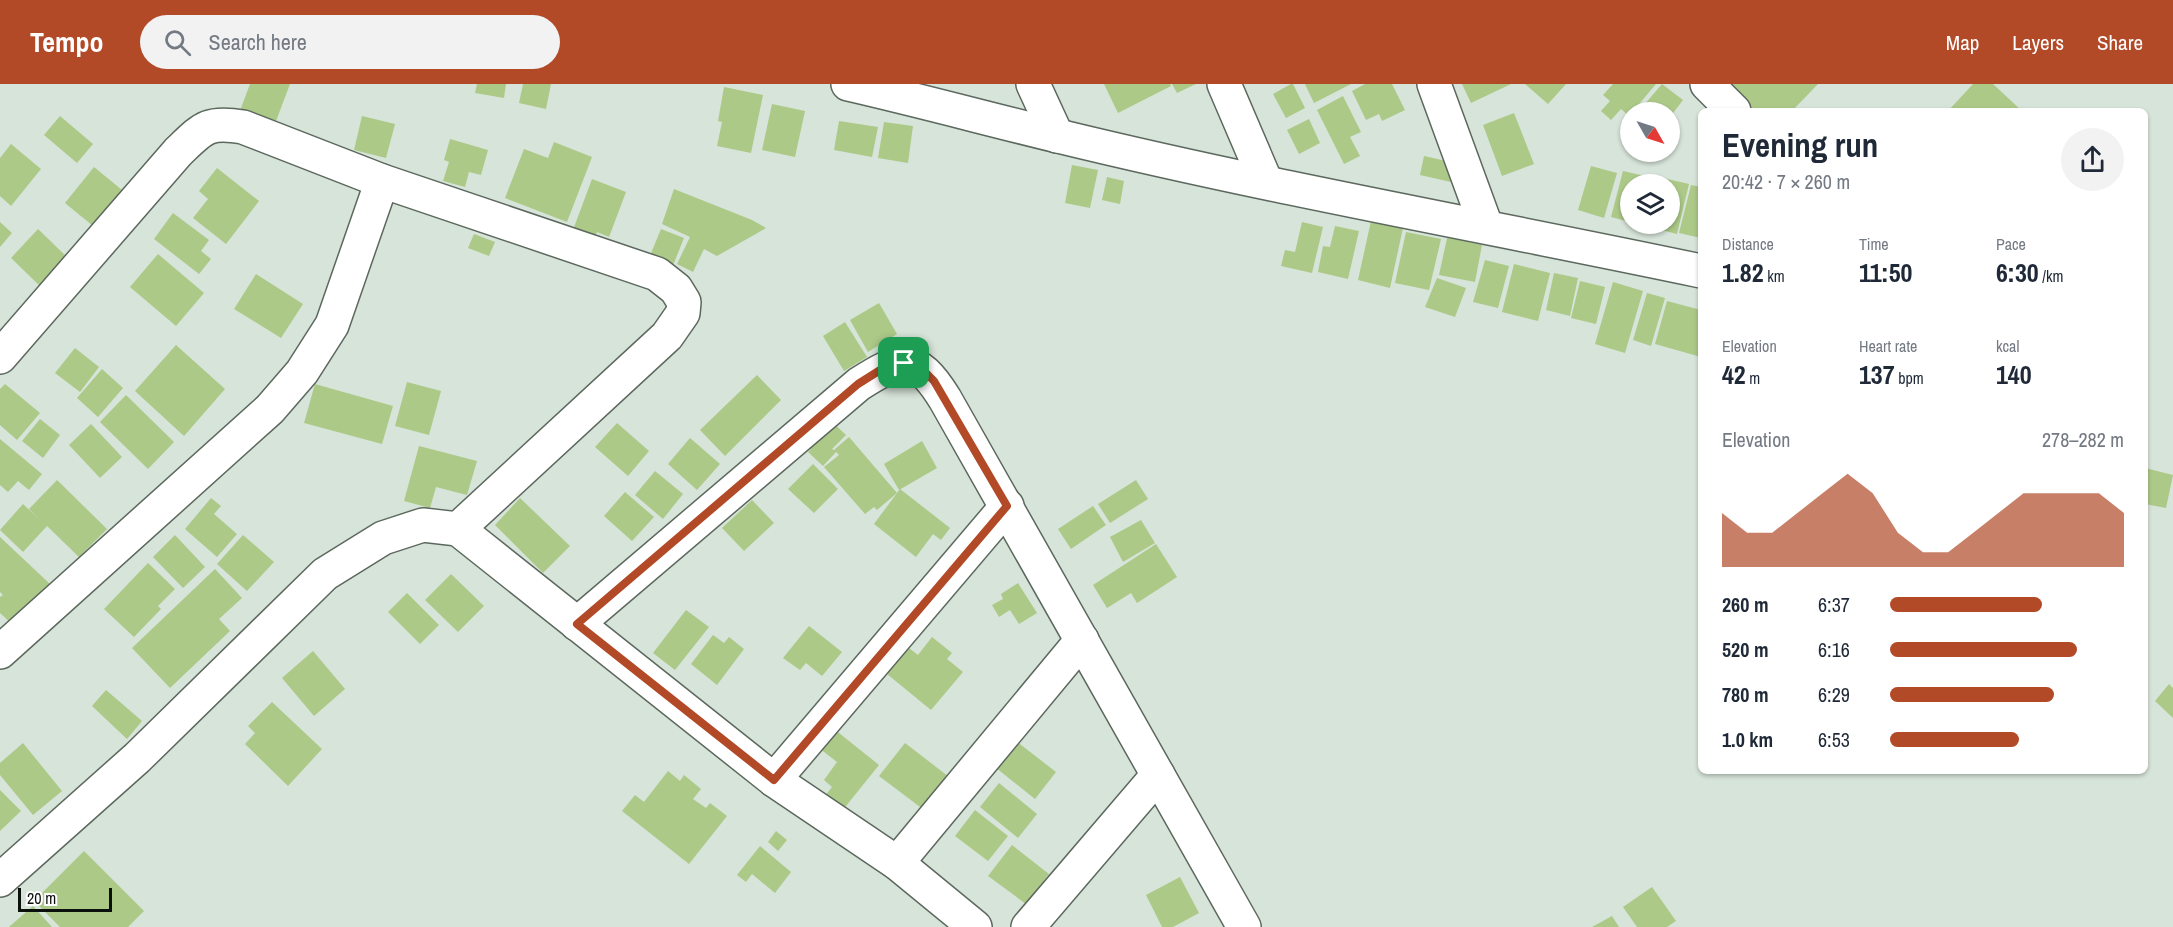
<!DOCTYPE html>
<meta charset="utf-8">
<style>
:root{--surface:#fff;--page:#f2f2f3;--text:#1f2937;--muted:#747a83;--accent:#b24a28}
body{margin:0;font-family:"Archivo Narrow",sans-serif;background:var(--page);color:var(--text);height:100vh;display:flex;flex-direction:column;font-size:22px;white-space:nowrap}
*{box-sizing:border-box;margin:0}
p{font-size:20px;color:var(--muted)}
.icon{flex:none;width:33px;height:33px;fill:none;stroke:currentColor;stroke-width:2;stroke-linecap:round;stroke-linejoin:round}
.map{position:relative;flex:1;overflow:hidden}
.drawer{position:absolute;left:1698px;top:24px;width:450px;height:666px;display:flex;flex-direction:column;background:var(--surface);border-radius:9px;box-shadow:0 2px 4px #0004}
.drawer>*{flex:none}
.needle{width:39px;rotate:129deg}
.tools{position:absolute;left:1620px;top:18px;display:grid;gap:12px}
.tools a{display:grid;place-items:center;width:60px;height:60px;border-radius:50%;background:var(--surface);box-shadow:0 2px 4px #0004;font-size:30px}
.scale{position:absolute;left:18px;bottom:15px;width:94px;box-sizing:border-box;padding-left:6px;border:3px solid #0c100c;border-top:0;font-size:16px;line-height:21px;white-space:nowrap;color:#0c100c;-webkit-text-stroke:4px #fff;paint-order:stroke}
.pin{position:absolute;display:grid;place-items:center;width:51px;height:51px;color:#fff;margin:-26px;border-radius:12px;box-shadow:0 3px 9px #0006}
.round{display:grid;place-items:center;flex:none;width:63px;height:63px;border-radius:32px;background:var(--page)}
.overview{display:flex;align-items:center;justify-content:space-between;height:102px;padding:0 24px}
h1{font-size:33px;font-weight:800;line-height:45px}
.stats{display:grid;grid-template-columns:repeat(3,1fr);gap:9px;height:102px;padding:6px 24px}
.stats div{display:grid;align-content:center}
.stats b{font-size:26px;font-weight:800}
.stats small{font-size:16px;font-weight:400}
.stats p{font-size:16px}
.chart{height:168px;padding:12px 24px}
.chart p{display:flex;justify-content:space-between}
.chart svg{width:100%;height:108px;margin-top:6px;fill:var(--accent);opacity:.7}
ul{padding:0 24px;list-style:none;font-size:20px}
li{display:grid;grid-template-columns:96px 72px 1fr;align-items:center;height:45px}
li i{height:15px;border-radius:8px;background:var(--accent)}
header{display:flex;align-items:center;gap:36px;box-sizing:border-box;height:84px;padding:0 30px;background:var(--accent);color:#fff}
header strong{font-size:28px}
nav{display:flex;gap:33px;margin-inline-start:auto;font-size:21px}
.search{width:420px;height:54px;background:var(--page);display:flex;align-items:center;gap:15px;box-sizing:border-box;padding:0 21px;border-radius:33px;color:var(--muted);font-size:22px}
.map>svg:first-child{display:block}
</style>
<header>
<strong>Tempo</strong>
<div class="search"><svg class="icon" aria-label="search" viewBox="0 0 24 24"><circle cx="10" cy="10" r="6"/><path d="M15 15l6 6"/></svg>Search here</div>
<nav><a>Map</a><a>Layers</a><a>Share</a></nav>
</header>
<div class="map">
<svg width="2173" height="843" viewBox="0 0 2173 843">
<rect width="100%" height="100%" fill="#d7e4d9"/>
<g fill="#acc988">
<polygon points="250,0 290,0 273,45 238,32"/>
<polygon points="477,0 506,0 504,14 475,9"/>
<polygon points="523,0 551,0 546,25 519,19"/>
<polygon points="1104,0 1170,0 1171,2 1118,29"/>
<polygon points="1172,0 1196,0 1177,9"/>
<polygon points="1291,0 1293,0 1305,24 1286,34 1273,10"/>
<polygon points="1305,0 1351,0 1314,19"/>
<polygon points="1365,0 1392,0 1405,26 1382,37 1379,30 1366,36 1352,7"/>
<polygon points="1462,0 1511,0 1471,19"/>
<polygon points="1525,0 1566,0 1548,20"/>
<polygon points="1613,0 1656,0 1629,32 1621,25 1611,36 1601,27 1610,17 1603,11"/>
<polygon points="1662,0 1683,16 1670,33 1670,28 1638,28"/>
<polygon points="1732,0 1818,0 1792,27 1748,27 1752,23 1730,2"/>
<polygon points="1973,0 1993,0 2022,27 1948,27"/>
<polygon points="724,3 763,11 751,69 717,62 722,38 718,37"/>
<polygon points="1343,12 1361,48 1350,53 1360,72 1344,80 1317,26"/>
<polygon points="772,20 805,27 795,73 762,66"/>
<polygon points="1514,29 1534,80 1502,92 1483,41"/>
<polygon points="60,32 93,60 77,79 44,51"/>
<polygon points="362,32 395,40 386,74 354,66"/>
<polygon points="1309,35 1320,59 1299,70 1287,46"/>
<polygon points="839,37 878,43 872,73 834,66"/>
<polygon points="884,38 913,42 908,79 878,74"/>
<polygon points="450,55 488,66 481,91 469,88 465,103 443,97 449,78 444,76"/>
<polygon points="554,58 592,73 567,138 505,114 524,65 548,74"/>
<polygon points="11,60 41,85 11,122 0,112 0,74"/>
<polygon points="1424,72 1455,79 1451,98 1420,91"/>
<polygon points="1072,81 1098,86 1090,124 1065,119"/>
<polygon points="1591,82 1617,89 1604,134 1578,126"/>
<polygon points="94,83 122,106 93,142 65,119"/>
<polygon points="217,84 259,117 226,160 193,134 208,115 199,107"/>
<polygon points="1623,87 1649,93 1647,100 1630,100 1630,138 1611,133"/>
<polygon points="1650,91 1689,100 1677,150 1638,140 1670,140 1670,100 1648,100"/>
<polygon points="1107,93 1124,97 1120,120 1102,116"/>
<polygon points="592,95 626,108 609,153 597,148 592,160 573,146"/>
<polygon points="1691,101 1701,103 1701,154 1679,149"/>
<polygon points="674,105 752,136 766,144 717,172 704,165 693,188 677,180 690,153 662,140"/>
<polygon points="173,129 209,156 201,167 211,175 199,190 154,155"/>
<polygon points="1371,137 1403,144 1390,204 1358,196"/>
<polygon points="0,138 12,149 0,163"/>
<polygon points="1302,138 1323,143 1312,189 1281,182 1285,166 1295,168"/>
<polygon points="1335,142 1359,147 1348,195 1318,188 1323,162 1330,163"/>
<polygon points="38,145 69,175 42,204 11,174"/>
<polygon points="661,145 684,154 670,189 647,179"/>
<polygon points="1449,145 1470,150 1468,158 1482,161 1475,198 1439,191"/>
<polygon points="1406,148 1441,155 1429,206 1395,199"/>
<polygon points="474,150 495,158 489,172 468,164"/>
<polygon points="158,170 204,209 176,242 130,203"/>
<polygon points="1485,176 1509,182 1498,224 1473,218"/>
<polygon points="1514,180 1550,189 1538,237 1502,228"/>
<polygon points="1554,189 1578,194 1570,232 1546,226"/>
<polygon points="256,190 303,220 281,254 234,225"/>
<polygon points="1437,194 1466,204 1455,233 1425,223"/>
<polygon points="1580,197 1605,203 1596,240 1571,234"/>
<polygon points="1613,198 1643,207 1625,269 1595,260"/>
<polygon points="1647,209 1665,214 1651,262 1633,256"/>
<polygon points="1667,217 1701,226 1701,273 1655,260"/>
<polygon points="879,219 897,250 868,268 850,236"/>
<polygon points="845,238 867,273 844,287 823,252"/>
<polygon points="176,261 225,305 184,352 135,307"/>
<polygon points="75,264 99,283 80,308 55,289"/>
<polygon points="102,285 123,304 98,333 77,314"/>
<polygon points="757,291 781,316 725,372 700,346"/>
<polygon points="407,298 441,307 429,351 395,342"/>
<polygon points="5,300 40,329 17,356 0,341 0,305"/>
<polygon points="315,300 393,322 382,360 304,339"/>
<polygon points="126,311 174,358 148,385 100,338"/>
<polygon points="828,334 846,351 832,365 834,366 849,353 897,409 877,426 874,423 865,430 824,383 839,371 836,368 823,382 808,368 811,365 804,359"/>
<polygon points="40,335 60,351 43,374 22,357"/>
<polygon points="617,339 649,367 628,392 595,363"/>
<polygon points="91,340 122,373 100,394 69,361"/>
<polygon points="690,354 720,380 697,406 668,380"/>
<polygon points="0,355 42,390 29,406 18,397 8,408 0,401"/>
<polygon points="922,357 937,384 899,406 884,380"/>
<polygon points="419,362 477,377 467,411 436,403 430,424 404,417"/>
<polygon points="813,380 838,405 814,429 788,405"/>
<polygon points="2145,384 2173,391 2166,424 2145,420"/>
<polygon points="655,387 683,410 663,435 635,411"/>
<polygon points="57,396 107,445 79,473 47,442 23,468 0,446 23,420 41,437 29,425"/>
<polygon points="1136,396 1148,415 1110,439 1098,420"/>
<polygon points="900,405 950,444 941,456 933,450 916,473 874,440"/>
<polygon points="625,408 654,433 632,457 604,432"/>
<polygon points="211,414 221,422 214,430 237,450 217,473 185,445"/>
<polygon points="520,414 570,462 543,489 495,441"/>
<polygon points="752,416 774,439 744,467 722,444"/>
<polygon points="1093,422 1106,441 1071,465 1058,445"/>
<polygon points="1141,436 1155,459 1123,478 1110,453"/>
<polygon points="175,451 205,483 183,504 153,473"/>
<polygon points="243,451 274,478 247,507 217,480"/>
<polygon points="0,453 50,500 12,540 0,529 0,513 3,511 0,508"/>
<polygon points="1156,460 1177,493 1137,519 1131,509 1107,524 1093,501"/>
<polygon points="148,479 175,505 158,522 161,525 134,553 104,525"/>
<polygon points="215,485 242,514 219,535 230,547 170,604 132,564"/>
<polygon points="451,490 484,522 458,548 425,516"/>
<polygon points="1018,499 1037,529 1019,540 1010,526 999,533 992,521 1003,515 1001,510"/>
<polygon points="407,509 439,541 420,560 388,528"/>
<polygon points="686,526 709,543 675,586 653,569"/>
<polygon points="809,542 842,568 822,592 806,579 800,586 783,574"/>
<polygon points="713,551 724,559 729,553 744,565 717,601 691,580"/>
<polygon points="932,553 952,569 947,575 963,588 931,626 887,590 909,564 918,571"/>
<polygon points="313,567 345,605 314,632 282,594"/>
<polygon points="2169,600 2173,604 2173,634 2155,617"/>
<polygon points="106,606 142,637 127,655 92,622"/>
<polygon points="272,618 322,665 288,702 245,660 255,649 248,642"/>
<polygon points="834,645 879,681 842,727 824,713 832,703 824,696 837,678 819,664"/>
<polygon points="1011,653 1056,688 1035,715 990,679"/>
<polygon points="23,659 62,707 33,731 0,691 0,679"/>
<polygon points="905,659 953,696 928,729 879,692"/>
<polygon points="668,687 680,697 684,691 701,705 693,715 706,724 710,719 727,732 689,780 622,727 635,711 644,718"/>
<polygon points="999,699 1037,730 1018,754 980,723"/>
<polygon points="0,706 21,727 0,747"/>
<polygon points="975,726 1008,752 988,777 955,752"/>
<polygon points="776,747 787,756 778,767 768,758"/>
<polygon points="1012,761 1049,790 1026,820 988,792"/>
<polygon points="760,762 791,788 775,809 752,790 746,798 737,791"/>
<polygon points="84,767 144,827 128,843 60,843 34,817"/>
<polygon points="1180,793 1199,829 1173,843 1162,843 1146,811"/>
<polygon points="1652,803 1676,837 1667,843 1637,843 1623,823"/>
<polygon points="33,822 52,843 9,843"/>
<polygon points="1612,832 1619,843 1592,843"/>
</g>
<g fill="none" stroke-linecap="round" stroke-linejoin="round">
<defs>
<g id="minor">
<path d="M848 0C918 16 988 35 1058 52 1271 104 1487 142 1701 187"/>
<polyline points="1033,0 1057,52"/>
<polyline points="1224,0 1266,98"/>
<polyline points="1434,0 1486,142"/>
<polyline points="1707,0 1734,27"/>
<path d="M0 273 178 68C203 44 207 37 243 43L382 97 657 190 676 205 684 218 683 229 667 252 458 445"/>
<path d="M577 540 859 300C901 273 916 268 945 315L1244 843"/>
<polyline points="0,568 270,325 302,288 332,241 382,97"/>
<polyline points="774,696 1007,422"/>
<polyline points="897,779 1082,556"/>
<polyline points="0,796 137,674 325,490 383,454 423,441 458,445 774,696 897,779 975,843"/>
<polyline points="1028,843 1158,691"/>
</g>
</defs>
<use href="#minor" stroke="#5c685e" stroke-width="36"/>
<use href="#minor" stroke="#fff" stroke-width="33"/>
</g>
<g fill="none" stroke-linecap="round" stroke-linejoin="round">
<defs>
<polygon id="route" points="904,279 923,286 934,297 1007,422 774,696 577,540 858,300 885,283"/>
</defs>
<use href="#route" stroke="#fff" stroke-width="12"/>
<use href="#route" stroke="#b24a28" stroke-width="8"/>
</g>
</svg>
<div class="tools">
<a><svg class="needle" viewBox="-14 -14 28 28"><path d="M0-13l5 13h-10z" fill="#e53935"/><path d="M0 13l5-13h-10z" fill="#747a83"/></svg></a>
<a><svg class="icon" aria-label="layers" viewBox="0 0 24 24"><path d="M12 4l9 5-9 5-9-5zM3 14l9 5 9-5"/></svg></a>
</div>
<div class="scale">20 m</div>
<div class="pin" style="left:904px;top:279px;background:#1e9e55"><svg class="icon" aria-label="arrive" viewBox="0 0 24 24"><path d="M6 21V4h12l-3 4 3 4H6"/></svg></div>
<section class="drawer">
<div class="overview"><div><h1>Evening run</h1><p>20:42 · 7 × 260 m</p></div><a class="round"><svg class="icon" aria-label="share" viewBox="0 0 24 24"><path d="M12 15V3M7 8l5-5 5 5M5 13v7h14v-7"/></svg></a></div>
<div class="stats">
<div><p>Distance</p><b>1.82<small> km</small></b></div>
<div><p>Time</p><b>11:50</b></div>
<div><p>Pace</p><b>6:30<small> /km</small></b></div>
</div>
<div class="stats">
<div><p>Elevation</p><b>42<small> m</small></b></div>
<div><p>Heart rate</p><b>137<small> bpm</small></b></div>
<div><p>kcal</p><b>140</b></div>
</div>
<div class="chart"><p><span>Elevation</span>278–282 m</p>
<svg viewBox="0 0 160 44" preserveAspectRatio="none"><path d="M0 44V22L10 30L20 30L30 22L40 14L50 6L60 14L70 30L80 38L90 38L100 30L110 22L120 14L130 14L140 14L150 14L160 22V44z"/></svg>
</div>
<ul>
<li><b>260 m</b>6:37<i style="width:65%"></i></li>
<li><b>520 m</b>6:16<i style="width:80%"></i></li>
<li><b>780 m</b>6:29<i style="width:70%"></i></li>
<li><b>1.0 km</b>6:53<i style="width:55%"></i></li>
</ul>
</section>
</div>
